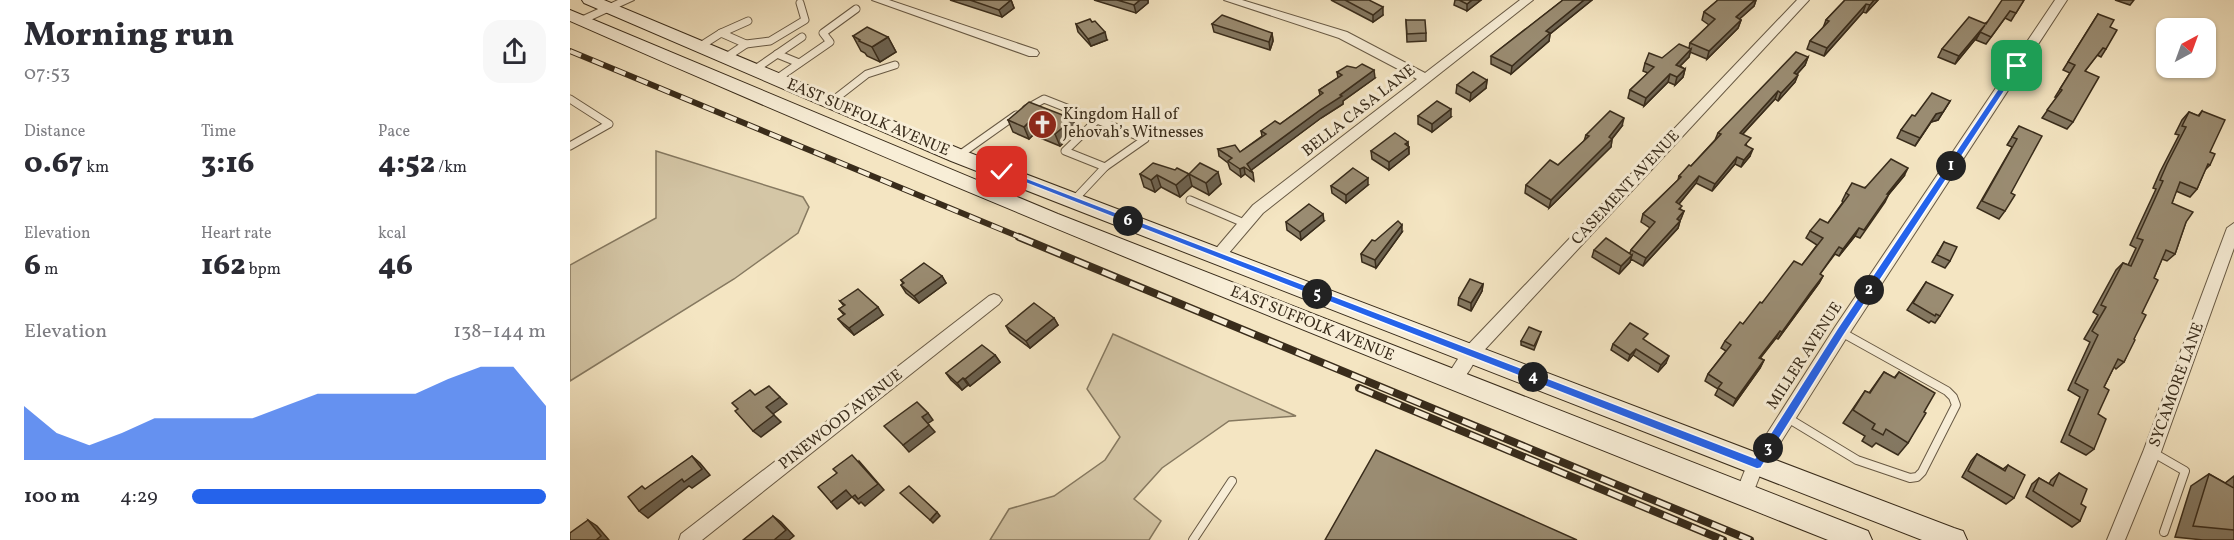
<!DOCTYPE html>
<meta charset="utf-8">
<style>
:root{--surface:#fff;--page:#f7f7f7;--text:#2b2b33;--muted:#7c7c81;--accent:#2563eb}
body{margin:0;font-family:Vollkorn,serif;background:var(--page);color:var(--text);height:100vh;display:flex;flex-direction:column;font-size:22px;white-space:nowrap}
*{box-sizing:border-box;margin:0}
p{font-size:20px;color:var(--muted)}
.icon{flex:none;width:33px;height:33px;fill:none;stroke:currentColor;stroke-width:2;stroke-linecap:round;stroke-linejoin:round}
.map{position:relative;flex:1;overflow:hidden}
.drawer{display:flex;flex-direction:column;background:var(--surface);width:570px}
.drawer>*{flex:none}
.needle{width:39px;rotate:41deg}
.fabs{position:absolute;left:1586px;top:18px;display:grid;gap:12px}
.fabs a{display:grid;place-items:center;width:60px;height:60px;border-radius:12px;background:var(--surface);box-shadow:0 2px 4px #0004;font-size:30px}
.pin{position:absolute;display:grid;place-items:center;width:51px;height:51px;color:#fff;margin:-26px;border-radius:12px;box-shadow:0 3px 9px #0006}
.km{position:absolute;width:30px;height:30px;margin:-15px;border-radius:50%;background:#222;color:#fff;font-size:16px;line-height:30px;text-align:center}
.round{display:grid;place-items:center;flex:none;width:63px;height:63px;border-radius:18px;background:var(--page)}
.headline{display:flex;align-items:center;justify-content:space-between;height:102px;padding:0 24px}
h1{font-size:33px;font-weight:800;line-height:45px}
.figures{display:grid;grid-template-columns:repeat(3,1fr);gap:9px;height:102px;padding:6px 24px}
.figures div{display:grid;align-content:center}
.figures b{font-size:30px;font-weight:800}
.figures small{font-size:16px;font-weight:400}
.figures p{font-size:16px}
.chart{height:168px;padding:12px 24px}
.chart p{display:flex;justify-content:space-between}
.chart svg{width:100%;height:108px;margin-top:6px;fill:var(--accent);opacity:.7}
ul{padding:0 24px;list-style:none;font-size:20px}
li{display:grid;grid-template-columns:96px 72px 1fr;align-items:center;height:45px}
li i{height:15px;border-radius:8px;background:var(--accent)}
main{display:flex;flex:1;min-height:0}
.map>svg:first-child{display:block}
</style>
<main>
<section class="drawer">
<div class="headline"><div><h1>Morning run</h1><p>07:53</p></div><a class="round"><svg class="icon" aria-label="share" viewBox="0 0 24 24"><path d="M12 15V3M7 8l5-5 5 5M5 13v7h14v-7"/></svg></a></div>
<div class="figures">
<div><p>Distance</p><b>0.67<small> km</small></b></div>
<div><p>Time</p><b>3:16</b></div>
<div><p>Pace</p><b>4:52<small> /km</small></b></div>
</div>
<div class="figures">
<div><p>Elevation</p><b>6<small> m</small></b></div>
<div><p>Heart rate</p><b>162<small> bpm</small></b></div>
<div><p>kcal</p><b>46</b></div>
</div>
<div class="chart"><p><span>Elevation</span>138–144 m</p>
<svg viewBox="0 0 160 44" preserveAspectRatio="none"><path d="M0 44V22L10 33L20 38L30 33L40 27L50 27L60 27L70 27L80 22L90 17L100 17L110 17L120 17L130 11L140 6L150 6L160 22V44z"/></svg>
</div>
<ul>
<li><b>100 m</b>4:29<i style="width:100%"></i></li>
</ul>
</section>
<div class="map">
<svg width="1664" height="540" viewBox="0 0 1664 540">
<rect width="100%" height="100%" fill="#f4e5c2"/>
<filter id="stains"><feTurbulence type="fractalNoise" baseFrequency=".00333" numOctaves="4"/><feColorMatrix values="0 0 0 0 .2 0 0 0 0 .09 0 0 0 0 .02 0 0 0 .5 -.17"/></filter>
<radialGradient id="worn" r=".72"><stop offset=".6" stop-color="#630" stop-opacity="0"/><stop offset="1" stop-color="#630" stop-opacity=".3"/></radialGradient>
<g fill="#d4c6a6" stroke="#867960" stroke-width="1.5">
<polygon points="86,151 233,197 239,207 228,233 164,279 0,381 0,265 86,218"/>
<polygon points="543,334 726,416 659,421 592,468 564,499 591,521 579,540 420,540 439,509 484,496 535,460 550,437 517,389"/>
</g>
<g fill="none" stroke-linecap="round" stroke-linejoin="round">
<defs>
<g id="lane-far1">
<polyline points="151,33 178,21"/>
<polyline points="176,44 200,41 235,20 230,3"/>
<polyline points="129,47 151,33 176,44 155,58"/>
<polyline points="207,54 229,63"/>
<polyline points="184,70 232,37"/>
<polyline points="205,80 260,42 253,33 286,9"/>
<polyline points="0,99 39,124 0,146"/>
<polyline points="261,102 297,74 325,65"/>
<polyline points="456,109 474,99 575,139 535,167 495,151 527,120"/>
<polyline points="388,156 446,115"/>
<polyline points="504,200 535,167"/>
<polyline points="620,200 674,223"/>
</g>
<g id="lane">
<polyline points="1216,417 1287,460 1340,478 1347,477 1352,472 1386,405 1383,397 1377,391 1271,332"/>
<polyline points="1582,452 1615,471 1594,532"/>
<polyline points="623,540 662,481"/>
</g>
<g id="street">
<polygon points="48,0 64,0 14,23 10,24 4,20"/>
<polygon points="302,0 319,0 467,50 469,53 467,56 459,56"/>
<polygon points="654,0 672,0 777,32 855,73 950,0 963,0 693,213 653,260 643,260 641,256 643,252 683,205 847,79 769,38"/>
<path d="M1227 0H1239L907 358C900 368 892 389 877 384L875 379 895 348Z"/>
<polygon points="1485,0 1497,0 1277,337 1190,475 1180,501 1174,503 1168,501 1165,495 1177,465 1265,327"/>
<polygon points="1664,223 1664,248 1591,452 1555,540 1537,540 1573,452 1657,228"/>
<polygon points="424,294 429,296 432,300 429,304 132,540 109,540 111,534 419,296"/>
</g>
<g id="secondary">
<polygon points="12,0 34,0 395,151 1384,528 1393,531 1397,540 1352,540 381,161 14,3"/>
<path d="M0 10 488 214 1298 531 1302 540H1258C836 372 415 204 0 21Z"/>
</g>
</defs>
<use href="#lane-far1" stroke="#685a45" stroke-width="9"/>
<use href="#lane" stroke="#685a45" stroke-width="10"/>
<use href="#street" stroke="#685a45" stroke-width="2"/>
<use href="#secondary" stroke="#392c1b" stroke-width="2"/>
<use href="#lane-far1" stroke="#f8eed7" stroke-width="7"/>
<use href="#lane" stroke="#f8eed7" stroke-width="8"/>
<use href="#street" fill="#f8eed7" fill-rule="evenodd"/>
<use href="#secondary" fill="#f8eed7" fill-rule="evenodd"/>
<defs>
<polyline id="rail-far1" points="0,51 452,238"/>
<g id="rail">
<polyline points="449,237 1180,540"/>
<polyline points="789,388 1153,540"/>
</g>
</defs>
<use href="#rail-far1" stroke="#392c1b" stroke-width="6"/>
<use href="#rail" stroke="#392c1b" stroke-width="8"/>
<use href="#rail-far1" stroke="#f8eed7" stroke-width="4" stroke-dasharray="12" stroke-linecap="butt"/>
<use href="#rail" stroke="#f8eed7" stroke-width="5" stroke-dasharray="15" stroke-linecap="butt"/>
</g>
<g fill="#847862" stroke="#392c1b" stroke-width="1.5">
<polygon points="380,0 441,0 444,8 432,17"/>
<polygon points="524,0 578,0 578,3 566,13"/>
<polygon points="761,0 799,0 813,15 803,22"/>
<polygon points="885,0 911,0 897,11 884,5"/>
<polygon points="993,0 1022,0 980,34 979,41 941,74 921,64 921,56"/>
<polygon points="1148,0 1186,0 1184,6 1169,19 1171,20 1168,28 1137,59 1120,52 1119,57 1110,66 1115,69 1113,77 1105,85 1098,82 1074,106 1058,98 1060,90 1078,73 1073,71 1075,63 1092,58 1119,48 1120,43 1139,25 1132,20 1134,12"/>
<polygon points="1275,0 1308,0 1296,13 1293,12 1254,56 1237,49 1240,41 1253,28 1256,20"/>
<polygon points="1454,0 1441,21 1435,18 1416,44 1406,40 1408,36 1385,64 1368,57 1372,49"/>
<polygon points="1545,0 1564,0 1560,5"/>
<polygon points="1528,14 1540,27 1536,49 1531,57 1527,55 1515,71 1503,122 1497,129 1472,118 1487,97 1485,97 1500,73 1493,70"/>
<polygon points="836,20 856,33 856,41 837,42"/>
<polygon points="506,24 537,40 521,46 508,32"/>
<polygon points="642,24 702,33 703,41 700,50 644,32"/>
<polygon points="283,36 318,37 326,52 310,62 297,56 295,53 291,51"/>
<polygon points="1238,57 1235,65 1227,74 1225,82 1208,101 1205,99 1173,134 1180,156 1171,167 1165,164 1142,191 1126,183 1109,204 1111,210 1114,211 1110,220 1110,221 1108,228 1073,266 1061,259 1060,262 1049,274 1022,257 1024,250 1060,253 1061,250 1080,228 1071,222 1073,214 1108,180 1109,176 1121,166 1145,140 1148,133"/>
<polygon points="767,72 805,78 773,101 773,104 751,118 681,170 683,173 684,181 675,174 671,177 660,169 658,163 649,156 648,149 670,152 692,136 691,131 710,124 750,95 749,90 768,78"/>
<polygon points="917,80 916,88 900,101 886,93 887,85"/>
<polygon points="1380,101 1368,120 1361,122 1345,146 1327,138 1331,130 1345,116"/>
<polygon points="1632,111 1640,152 1640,165 1635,170 1627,189 1620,197 1606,191 1602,203 1616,222 1605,254 1597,261 1592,259 1584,278 1572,313 1564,339 1554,362 1546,369 1544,367 1534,387 1528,414 1524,449 1516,455 1491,442 1510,397 1498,390 1520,342 1514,339 1528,315 1523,312 1546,270 1553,263 1558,265 1566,248 1560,245 1586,189 1583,188 1590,172 1609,135 1605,134 1612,120 1619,112 1628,116"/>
<polygon points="848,116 881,117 862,132 848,124"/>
<polygon points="438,120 507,130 490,146 463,135 459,139 443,132"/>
<polygon points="1052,126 1042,139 1041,147 979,208 955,193 956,185 988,165 1014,141 1016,135"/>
<polygon points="1449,126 1441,193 1435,211 1429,219 1407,208 1442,147 1437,145"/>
<polygon points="839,147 839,154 819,170 802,159 801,151"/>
<polygon points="605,170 619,174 651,184 639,195 622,186 610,197 591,187 585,192 574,187 570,174"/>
<polygon points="1334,176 1319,194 1315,202 1290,238 1285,236 1269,256 1265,254 1250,274 1253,276 1249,283 1208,339 1206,338 1190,358 1194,360 1190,368 1163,406 1145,395 1148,389 1135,381 1138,374 1156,351 1151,348 1155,341 1173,324 1192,303 1232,265 1247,245 1236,238 1240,231 1258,223 1273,202 1272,201 1276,193"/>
<polygon points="798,185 776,203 762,193 761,186"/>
<polygon points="754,221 731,240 717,230 716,222"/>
<polygon points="832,232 806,268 792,262 791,254 805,241"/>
<polygon points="1374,242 1380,261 1375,268 1362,262"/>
<polygon points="372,276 376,283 349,303 336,293 331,285 333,283 331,280"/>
<polygon points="1356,282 1370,316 1365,323 1361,321 1359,323 1337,310"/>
<polygon points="913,284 912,291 901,311 888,305 889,298"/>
<polygon points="270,301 313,315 284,335 274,326 268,319 274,315 269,309 274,306"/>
<polygon points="484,318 488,325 460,348 440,333 436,326"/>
<polygon points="971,332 964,350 951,345 951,341"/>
<polygon points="1075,341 1096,363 1088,372 1063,355 1058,361 1041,350 1043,344"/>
<polygon points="425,355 430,362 400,386 398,385 392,390 381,380 376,373"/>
<polygon points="1314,372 1324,378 1329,372 1354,412 1338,443 1328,455 1306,443 1302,447 1292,441 1295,436 1273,423 1295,391 1299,393"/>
<polygon points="1407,454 1433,469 1438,465 1444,498 1436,504 1392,477 1401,461"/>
<polygon points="1489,473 1511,504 1510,521 1502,527 1456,497 1462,484 1469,478 1479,484 1481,480"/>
<polygon points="1639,474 1655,483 1664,476 1664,540 1633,540 1605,537 1621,486"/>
</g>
<g fill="#6c6250" stroke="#392c1b" stroke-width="1.5">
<polygon points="441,0 444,8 432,17 429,10"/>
<polygon points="570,0 578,0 578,3 566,13 564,5"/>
<polygon points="902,0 911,0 897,11 897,4"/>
<polygon points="1014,0 1022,0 980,34 979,41 941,74 942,66 976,31"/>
<polygon points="1185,0 1186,0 1184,6 1163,25 1166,17"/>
<polygon points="1304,0 1308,0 1296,13 1300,5"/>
<polygon points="1296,4 1293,12 1254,56 1257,48"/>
<polygon points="813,7 813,15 803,22 803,15"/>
<polygon points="1171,20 1168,28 1137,59 1139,51"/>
<polygon points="1415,25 1408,36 1385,64 1389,56"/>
<polygon points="535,32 537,40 521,46 518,39"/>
<polygon points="702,33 703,41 700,50 699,42"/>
<polygon points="318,37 326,52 310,62 302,47"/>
<polygon points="1121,49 1119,57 1104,72 1106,65"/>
<polygon points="1238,57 1235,65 1221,81 1224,73"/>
<polygon points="1115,69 1113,77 1105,85 1107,77"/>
<polygon points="804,70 805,78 773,101 773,104 751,118 680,171 677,164"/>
<polygon points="1100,74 1098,82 1074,106 1076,98"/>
<polygon points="1228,75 1225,82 1208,101 1211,93"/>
<polygon points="917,80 916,88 900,101 901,93"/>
<polygon points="1208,91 1205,99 1167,140 1170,133"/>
<polygon points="1380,101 1368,120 1361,122 1345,146 1366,114"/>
<polygon points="881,109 881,117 862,132 862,124"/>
<polygon points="1054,118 1052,126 1040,141 1042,139 1041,147 979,208 981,200 1039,137"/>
<polygon points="503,119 507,130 490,146 485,134"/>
<polygon points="458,123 463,135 459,139 454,127"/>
<polygon points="838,142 839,154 819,170 819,162"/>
<polygon points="1183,149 1180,156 1171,167 1174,160"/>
<polygon points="1167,157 1165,164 1142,191 1145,184"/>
<polygon points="674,167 675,174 671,177 670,169"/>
<polygon points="1338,168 1334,176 1313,201 1317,194"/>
<polygon points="648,172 651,184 639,195 636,183"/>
<polygon points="619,174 622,186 610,197 606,185"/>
<polygon points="587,175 591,187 585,192 581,180"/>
<polygon points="1129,176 1126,183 1104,210 1106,202"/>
<polygon points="798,178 798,185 776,203 776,195"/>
<polygon points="1114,211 1111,219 1104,226 1107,219"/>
<polygon points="753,214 754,221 731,240 730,232"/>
<polygon points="1110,221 1108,228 1073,266 1076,258"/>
<polygon points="832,225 832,232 806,268 805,260"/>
<polygon points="1289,228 1285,236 1269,256 1273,249"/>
<polygon points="1062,255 1060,262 1049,274 1051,266"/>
<polygon points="372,276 376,283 349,303 344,296"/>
<polygon points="1253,276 1249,283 1208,339 1212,332"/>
<polygon points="913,284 912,291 901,311 901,303"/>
<polygon points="308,307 313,315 284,335 279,328"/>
<polygon points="484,318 488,325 460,348 456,341"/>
<polygon points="1210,331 1206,338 1185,365 1189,358"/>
<polygon points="1066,349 1063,355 1058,361 1060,355"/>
<polygon points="425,355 430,362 400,386 395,379"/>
<polygon points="1099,356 1096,363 1088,372 1091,365"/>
<polygon points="1194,360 1190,368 1163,406 1166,399"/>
<polygon points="393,378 398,385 392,390 387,383"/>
<polygon points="210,397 217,404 203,414 211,422 191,437 183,431 196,407"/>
<polygon points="358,413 363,420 357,424 352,417"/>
<polygon points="359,425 365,432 339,452 333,445"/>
<polygon points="122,456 130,463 140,475 122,488 119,486 78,518 69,511"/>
<polygon points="289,461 314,490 295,506 291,502 289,504 282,497 267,509 261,502 276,490"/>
<polygon points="367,512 370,516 363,523 360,520"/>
<polygon points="203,516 211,522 224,536 219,540 204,540"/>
<polygon points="18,520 27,526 39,540 26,540"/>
</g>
<g fill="#9a8c72" stroke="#392c1b" stroke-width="1.5">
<polygon points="400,0 441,0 429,10"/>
<polygon points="547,0 570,0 564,5"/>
<polygon points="775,0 799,0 813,7 803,15"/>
<polygon points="889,0 902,0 897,4"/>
<polygon points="993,0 1014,0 976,31 980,33 942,66 921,56"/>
<polygon points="1148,0 1185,0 1166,17 1171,20 1139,51 1120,43 1145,19 1134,12"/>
<polygon points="1275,0 1304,0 1300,5 1296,4 1257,48 1240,41 1259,21 1256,20"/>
<polygon points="1432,0 1454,0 1446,13 1440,11 1421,37 1410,32 1415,25 1389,56 1372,49 1399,17 1416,24"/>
<polygon points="1528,14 1544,20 1540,27 1547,30 1536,49 1533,48 1515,71 1529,77 1503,122 1477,110 1492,90 1490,89 1505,65 1498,62"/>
<polygon points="652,15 702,33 699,42 642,24"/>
<polygon points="520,19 522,22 525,21 535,32 518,39 506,24"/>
<polygon points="836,20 855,20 856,33 837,34"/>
<polygon points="297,27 318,37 302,47 289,41 290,40 283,36"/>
<polygon points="1109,44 1121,49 1106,65 1115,69 1107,77 1100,74 1076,98 1060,90 1084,67 1075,63 1079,53 1092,58"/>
<polygon points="1226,52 1238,57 1224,73 1228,75 1211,93 1208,91 1170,133 1181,138 1175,145 1183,149 1174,160 1167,157 1145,184 1129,176 1106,202 1112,206 1109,209 1114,211 1107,219 1110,221 1076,258 1061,250 1085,222 1073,214 1111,177 1109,176 1119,165 1121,166 1151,134 1148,133"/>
<polygon points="792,64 804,70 770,95 772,96 750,110 677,164 683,173 674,167 670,169 658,161 662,158 648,149 665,145 670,152 696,134 691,131 705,121 710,124 753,93 749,90 772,75 767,72 777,66 786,68"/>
<polygon points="903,72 917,80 901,93 887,85"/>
<polygon points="1362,93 1380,101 1373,112 1366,114 1350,138 1331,130 1342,115 1345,116"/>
<polygon points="867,101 881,109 862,124 848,116"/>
<polygon points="459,102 503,119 485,134 458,123 454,127 438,120"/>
<polygon points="1040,111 1054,118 1039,137 1042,139 981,200 956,185 980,160 988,165 1019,136 1016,135"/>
<polygon points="1632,111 1655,120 1640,152 1645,154 1640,165 1638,164 1627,189 1610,182 1602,203 1623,212 1616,222 1605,254 1596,250 1584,278 1588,280 1572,313 1576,315 1564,339 1565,340 1554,362 1548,359 1534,387 1539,390 1528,414 1536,419 1524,449 1499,435 1518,390 1505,383 1528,335 1522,331 1536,307 1531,305 1553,263 1561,266 1573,240 1567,238 1593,181 1590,180 1597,164 1616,127 1612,126 1619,112 1629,116"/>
<polygon points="1449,126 1472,136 1441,193 1445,195 1435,211 1412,201 1447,139 1442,137"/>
<polygon points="825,133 838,142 835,144 839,147 819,162 801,151"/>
<polygon points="1321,159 1338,168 1317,194 1319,194 1294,230 1289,228 1273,249 1269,247 1250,274 1253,276 1240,293 1212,332 1210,331 1189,358 1194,360 1166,399 1148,388 1152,383 1138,374 1161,345 1155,341 1170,322 1173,324 1190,302 1192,303 1224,261 1232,265 1253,238 1240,231 1250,219 1258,223 1279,195 1276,193 1282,183 1295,188"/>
<polygon points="583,163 605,170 607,168 619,174 630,163 648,172 636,183 619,174 606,185 587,175 581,180 570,174"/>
<polygon points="783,168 798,178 776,195 761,186"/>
<polygon points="739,204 753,214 730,232 716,222"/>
<polygon points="828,221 832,225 805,260 791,254 802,240 805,241"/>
<polygon points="1036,238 1062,255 1051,266 1024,250"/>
<polygon points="1374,242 1387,247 1380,261 1367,255"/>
<polygon points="354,263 372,276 344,296 331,285 334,283 331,280"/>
<polygon points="900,279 913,284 901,303 889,298"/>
<polygon points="1356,282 1383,295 1370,316 1366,314 1365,316 1343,303"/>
<polygon points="288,289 308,307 279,328 268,319 275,314 269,309 275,305 270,301"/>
<polygon points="464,303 484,318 456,341 436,326"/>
<polygon points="1060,323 1078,334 1073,339 1099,356 1091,365 1066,349 1060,355 1043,344"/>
<polygon points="959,327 971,332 964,346 951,341"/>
<polygon points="412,345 425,355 395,379 393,378 387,383 376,373"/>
<polygon points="1314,372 1325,378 1329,372 1365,393 1354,412 1356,413 1338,443 1316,429 1313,435 1302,429 1305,424 1283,410 1295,391 1300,393"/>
<polygon points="199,386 210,397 196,407 204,415 183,431 165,411 168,409 162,403 180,390 185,395"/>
<polygon points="347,402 358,413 352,417 359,425 333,445 314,426"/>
<polygon points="806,450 1007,540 755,540"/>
<polygon points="1407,454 1435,471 1438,465 1455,475 1444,498 1398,471"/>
<polygon points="282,455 308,484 288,499 285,495 282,497 276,490 261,502 248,487 267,473 263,469"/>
<polygon points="122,456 132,469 114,482 112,479 69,511 58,497 72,486 75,489"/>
<polygon points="1489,473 1517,489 1511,504 1516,507 1510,521 1463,491 1469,478 1483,486"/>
<polygon points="1639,474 1664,488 1664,530 1623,526"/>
<polygon points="339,486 367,512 360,520 330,493"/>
<polygon points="203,516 216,530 204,540 173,540"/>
<polygon points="18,520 31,536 26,540 0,540 0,533"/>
</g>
<polygon fill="#2563eb" stroke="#fff" stroke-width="1.5" points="1447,64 1451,66 1274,335 1191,468 1187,469 428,172 435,170 1185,458 1267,329 1444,65"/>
<defs>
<symbol id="church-disc" viewBox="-11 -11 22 22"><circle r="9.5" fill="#8f2418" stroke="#f8eed7"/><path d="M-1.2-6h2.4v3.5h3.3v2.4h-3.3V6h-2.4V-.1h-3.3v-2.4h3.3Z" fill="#fff"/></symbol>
</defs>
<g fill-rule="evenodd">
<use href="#church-disc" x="456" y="108" width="33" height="33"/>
</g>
<g text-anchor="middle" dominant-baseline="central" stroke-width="6" stroke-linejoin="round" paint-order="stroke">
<g font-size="16" fill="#392c1b" stroke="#f8eed7">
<text transform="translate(789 111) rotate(-38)">BELLA CASA LANE</text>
<text transform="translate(298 118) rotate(23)">EAST SUFFOLK AVENUE</text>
<text transform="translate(1056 188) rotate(-47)">CASEMENT AVENUE</text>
<text transform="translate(742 324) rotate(22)">EAST SUFFOLK AVENUE</text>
<text transform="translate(1235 356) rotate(-57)">MILLER AVENUE</text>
<text transform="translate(1607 385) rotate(-70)">SYCAMORE LANE</text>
<text transform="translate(271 420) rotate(-38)">PINEWOOD AVENUE</text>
</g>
<g font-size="16" fill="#392c1b" stroke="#f8eed7" text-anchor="start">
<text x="493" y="115">Kingdom Hall of<tspan x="493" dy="18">Jehovah’s Witnesses</tspan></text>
</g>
</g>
<rect width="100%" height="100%" filter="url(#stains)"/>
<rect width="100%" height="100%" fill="url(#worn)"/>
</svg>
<div class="fabs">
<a><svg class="needle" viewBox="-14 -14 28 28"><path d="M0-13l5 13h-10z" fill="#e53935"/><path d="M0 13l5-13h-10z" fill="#7c7c81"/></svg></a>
</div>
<div class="pin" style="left:1447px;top:66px;background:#1e9e55"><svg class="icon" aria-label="arrive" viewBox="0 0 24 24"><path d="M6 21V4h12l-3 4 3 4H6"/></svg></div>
<div class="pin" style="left:432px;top:172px;background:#d93025"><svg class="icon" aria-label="check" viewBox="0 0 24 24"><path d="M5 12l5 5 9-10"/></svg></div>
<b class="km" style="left:1381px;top:166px">1</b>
<b class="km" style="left:1299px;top:290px">2</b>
<b class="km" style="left:1198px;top:448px">3</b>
<b class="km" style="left:963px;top:377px">4</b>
<b class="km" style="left:747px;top:294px">5</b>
<b class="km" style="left:558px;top:221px">6</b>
</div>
</main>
